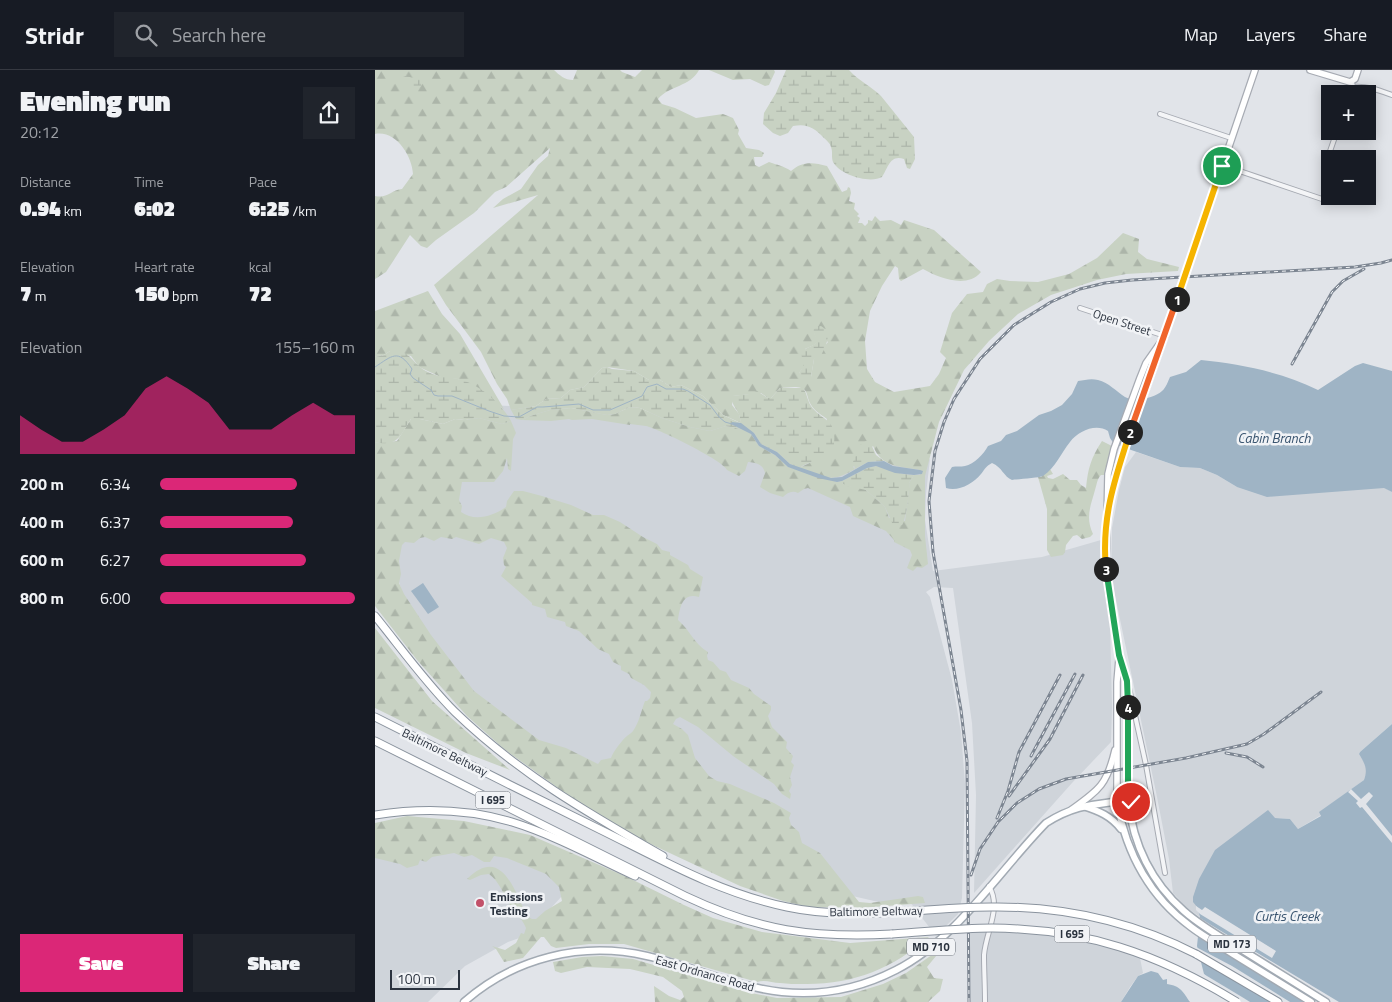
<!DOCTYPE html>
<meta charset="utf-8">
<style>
:root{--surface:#171b24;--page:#20242c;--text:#f1f3f6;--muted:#9ea1a6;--line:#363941;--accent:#db2777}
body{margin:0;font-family:"Titillium Web",sans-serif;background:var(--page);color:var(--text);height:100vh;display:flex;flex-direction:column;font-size:19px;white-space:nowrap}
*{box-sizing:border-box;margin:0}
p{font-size:16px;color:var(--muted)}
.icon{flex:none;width:28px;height:28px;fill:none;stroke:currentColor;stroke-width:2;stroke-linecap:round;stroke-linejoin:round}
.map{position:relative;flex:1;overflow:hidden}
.details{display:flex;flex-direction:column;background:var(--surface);width:375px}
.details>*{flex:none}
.buttons{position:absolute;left:946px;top:15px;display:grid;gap:10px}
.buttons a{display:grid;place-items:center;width:55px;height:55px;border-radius:0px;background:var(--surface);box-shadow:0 2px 12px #0003;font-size:25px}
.scale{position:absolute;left:15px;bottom:12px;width:70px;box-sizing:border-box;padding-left:5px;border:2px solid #2b333f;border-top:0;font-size:14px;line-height:18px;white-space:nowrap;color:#2b333f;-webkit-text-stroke:4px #f1f3f6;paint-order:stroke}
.pin{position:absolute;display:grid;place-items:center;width:42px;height:42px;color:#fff;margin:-21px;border:2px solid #fff;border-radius:50%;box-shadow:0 1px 5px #0007}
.km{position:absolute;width:25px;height:25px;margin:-12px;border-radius:50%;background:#222;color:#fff;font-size:14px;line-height:25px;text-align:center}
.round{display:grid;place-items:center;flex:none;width:52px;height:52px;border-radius:0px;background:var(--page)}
.head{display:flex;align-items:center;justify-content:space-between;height:85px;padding:0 20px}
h1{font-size:28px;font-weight:800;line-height:38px}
.stats{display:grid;grid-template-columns:repeat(3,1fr);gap:8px;height:85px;padding:5px 20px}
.stats div{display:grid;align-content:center}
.stats b{font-size:21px;font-weight:800}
.stats small{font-size:14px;font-weight:400}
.stats p{font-size:14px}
.chart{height:140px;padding:10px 20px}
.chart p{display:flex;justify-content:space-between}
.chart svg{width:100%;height:90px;margin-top:5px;fill:var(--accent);opacity:.7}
.action{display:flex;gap:10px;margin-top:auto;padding:10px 20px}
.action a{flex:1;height:58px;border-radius:0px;background:var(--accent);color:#fff;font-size:20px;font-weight:800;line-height:58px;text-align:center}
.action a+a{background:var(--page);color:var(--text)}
ul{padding:0 20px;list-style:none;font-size:16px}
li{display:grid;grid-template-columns:80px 60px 1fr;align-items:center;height:38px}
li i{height:12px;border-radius:6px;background:var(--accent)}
header{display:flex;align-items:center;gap:30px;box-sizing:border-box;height:70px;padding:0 25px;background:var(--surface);border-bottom:1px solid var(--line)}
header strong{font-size:24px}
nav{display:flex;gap:28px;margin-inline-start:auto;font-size:18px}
.search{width:350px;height:45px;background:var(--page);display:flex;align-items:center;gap:12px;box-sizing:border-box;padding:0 18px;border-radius:0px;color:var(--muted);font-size:19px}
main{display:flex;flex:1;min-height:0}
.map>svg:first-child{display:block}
</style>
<header>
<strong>Stridr</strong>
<div class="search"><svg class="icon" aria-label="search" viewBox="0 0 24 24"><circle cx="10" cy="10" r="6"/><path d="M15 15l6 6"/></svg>Search here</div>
<nav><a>Map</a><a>Layers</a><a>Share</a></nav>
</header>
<main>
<section class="details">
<div class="head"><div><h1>Evening run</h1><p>20:12</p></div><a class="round"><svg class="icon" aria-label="share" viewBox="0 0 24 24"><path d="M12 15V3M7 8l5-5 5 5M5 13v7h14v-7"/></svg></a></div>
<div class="stats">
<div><p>Distance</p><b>0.94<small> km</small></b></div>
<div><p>Time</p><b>6:02</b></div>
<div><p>Pace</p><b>6:25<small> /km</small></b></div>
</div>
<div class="stats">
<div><p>Elevation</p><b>7<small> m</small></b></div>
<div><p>Heart rate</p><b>150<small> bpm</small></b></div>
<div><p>kcal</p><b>72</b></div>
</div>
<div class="chart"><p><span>Elevation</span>155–160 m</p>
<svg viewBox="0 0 160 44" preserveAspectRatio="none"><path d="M0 44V25L10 32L20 38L30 38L40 32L50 25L60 12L70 6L80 12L90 19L100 32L110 32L120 32L130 25L140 19L150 25L160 25V44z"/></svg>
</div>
<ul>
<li><b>200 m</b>6:34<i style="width:70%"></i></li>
<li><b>400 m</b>6:37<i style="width:68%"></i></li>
<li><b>600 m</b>6:27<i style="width:75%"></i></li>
<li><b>800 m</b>6:00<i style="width:100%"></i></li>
</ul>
<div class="action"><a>Save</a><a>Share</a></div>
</section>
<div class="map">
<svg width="1017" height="932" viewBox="0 0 1017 932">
<defs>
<pattern id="forest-firs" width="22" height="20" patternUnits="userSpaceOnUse" patternTransform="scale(1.25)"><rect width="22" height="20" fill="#c8d2c3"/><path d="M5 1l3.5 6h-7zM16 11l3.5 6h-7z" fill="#acb5a9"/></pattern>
<pattern id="wetland-marsh" width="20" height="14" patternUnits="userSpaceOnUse" patternTransform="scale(1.25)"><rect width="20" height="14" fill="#c8d2c3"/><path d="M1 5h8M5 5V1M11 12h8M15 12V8" fill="none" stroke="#acb5a9"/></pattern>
</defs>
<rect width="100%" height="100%" fill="#e1e4e9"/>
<g fill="#cfd4da">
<polygon points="111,335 338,345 500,392 546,395 555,389 551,424 550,450 558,501 667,487 726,470 726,492 735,552 737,637 736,672 697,713 599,823 601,725 597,653 578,518 559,517 551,522 555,527 577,610 586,662 590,714 587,828 583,844 561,866 535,832 508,833 460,822 214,719 93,623 46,560 27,522 20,499 20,410"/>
<polygon points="761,382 805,397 825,398 842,405 862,417 1010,418 1017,422 1017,654 985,682 984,684 991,695 992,702 989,710 945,742 946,745 923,759 915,749 900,748 819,832 822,837 825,847 811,837 798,823 794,789 782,727 736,506 737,458 744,420 750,397"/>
<polygon points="0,776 121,781 200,812 150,866 133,872 90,896 53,932 0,932"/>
<polygon points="672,861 764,883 768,903 763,906 755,917 746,932 594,932 593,862"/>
</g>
<g fill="url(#forest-firs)" fill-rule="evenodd">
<path d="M0 0H179C184 5 190 10 198 10L202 0H245L247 2 260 7 267 0H324C315 17 295 15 283 29L287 34 300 38 321 48 348 44 358 48 364 60 363 64 371 78 384 80 389 83 387 87H379L380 95 384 97 394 92C402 95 409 96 416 101 427 91 438 92 452 96L467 122 472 120 473 117 475 118 476 123 474 131 480 133 479 139 484 144 482 146 485 148 483 153H487L490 156 493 153V150L497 151 500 146 505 151 516 150 526 155 529 150 559 160 606 202C592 219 564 208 548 199L526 211 524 209 523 198 520 196 507 216 495 241 490 271 492 299 500 312 519 322 555 316 564 304 571 288 565 282 577 243 592 224 608 222 612 214 622 209 635 211 663 212 694 204 722 188 748 163 764 169 763 182 772 189 804 197 803 201 751 204 722 210 676 225 643 244 614 271 589 300 564 352 550 406V466L553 494 547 498 542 497 538 501 532 498 537 485 535 480 519 472V470L511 461 478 446 475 437 433 418 429 419 423 423C417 420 412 423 408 427L395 423 385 417 390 403C388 394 382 393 373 392L370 401 364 406 352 400C349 391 284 359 271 356 266 355 260 355 255 354V355L217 349 197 350 194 349 176 351 147 350 155 346 175 340 196 338 232 345 240 344 255 337 265 338 287 348 315 357 335 361 351 356 370 360 376 364 384 376 400 385 413 397 462 412 467 411V413L477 417H484L491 420 510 437 514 448 530 451C531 442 535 419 534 413L539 405H545V400C525 396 507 398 498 376L478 397 480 399C455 414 450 407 424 398L439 391 452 349C445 344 437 339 434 331 432 326 432 319 426 318 420 316 411 318 405 318L396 328H393L386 323 358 326 357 335 364 344 366 353 348 345 328 326 306 315 296 317 285 310H274L259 301 232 297 227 298 209 317 195 320 186 328 171 329 161 336 136 340 132 329 122 314 106 282 71 235 59 215 163 125 118 138 128 129 146 119 163 95 173 86 175 78 131 117 120 122 99 143 61 170 52 178 46 176 35 165 11 202 0 209V126C12 129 16 120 27 119L38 104C37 86 21 60 0 64ZM439 262 453 272 439 289 436 307 424 303 430 295V279L439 275 443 272Z"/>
<polygon points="334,0 399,0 400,2 394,15 390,16 375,9 358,10"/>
<polygon points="53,221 67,244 85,264 129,339 83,309 68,308 44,297 36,286 15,281 9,285 0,287 0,241"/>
<path d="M104 348 127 354 136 351 141 363 138 369 136 401 133 399 132 388 128 401 119 412H87L84 430 87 436 86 442C100 452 118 446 131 437L132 431 139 421H148L167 426 196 435 218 445H229L245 452 268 467 282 474 287 480 295 482V485L313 495 315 499 328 507 324 527C308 522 305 536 303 550 315 560 319 574 333 582L332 586 333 590 338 592 345 600 351 602 356 610 374 618 379 624 396 636V640L393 646 397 657 412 672 411 678 418 686 416 692 419 695 415 707 417 715 414 721 416 724 415 729 407 724 399 714 358 686 323 657 305 647 301 649 298 654 307 659 313 665 320 688 334 706 342 711 355 714 399 733 416 743 414 748 416 755 424 762 427 773 445 783 484 832 495 833 543 826 548 827 550 833 486 838 434 837 408 831 365 816 267 770 194 726 129 679 92 646 42 590 0 536V372L7 373 22 371 36 349H45L68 354 80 349 90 350ZM50 467 59 471 66 467 77 469 81 467 104 474 116 468 129 472 132 478 128 488 129 495 131 497 126 506 157 533V535L170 539 172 547 190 552 191 556 204 561 223 579 234 584 238 592 246 596V600L254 604 256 608 269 615 276 622 275 628 272 631H270C266 641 264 653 258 661 257 663 254 664 252 666 247 670 238 682 236 688L226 690 223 694 191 678 164 670 99 621 56 565 29 524 24 513 26 504 24 491 27 475 30 472 39 473 45 468Z"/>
<path d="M727 371 737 376 730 405H726C722 409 722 414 720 420 716 435 710 447 718 464L715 467 707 469 702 465 698 466 691 475 690 482 688 485 676 487 672 480V439L663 407H666L675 399 678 404 672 406 673 408 678 409 688 404 695 410H702L706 415 711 418C713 398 716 388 727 371Z"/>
<polygon points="0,558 57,631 135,700 91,683 0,638"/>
<path d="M32 746 89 751 155 765 252 807 309 835 338 848 387 862 475 873 554 867C517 899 477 915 428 914 420 914 413 914 405 913 397 913 390 909 382 912L249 874H214L181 878 176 876 169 867H166L148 888 129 892 121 879 117 876 130 880 141 873 146 863 149 864 151 858C148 850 142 845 137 838 129 827 126 813 114 804L106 805 95 810 92 809C126 775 139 819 152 846L157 849H161L170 841 187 831 184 817 171 804 132 788 119 786 115 792H109L97 785 89 787 79 783 57 787 51 792 45 790 43 795 32 798 25 794 0 788V753Z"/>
<polygon points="564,880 566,880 552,897 559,908 568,909 565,921 553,932 280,932 279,916 294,926 305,930 309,927 307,921 288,907 255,899 212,897 186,903 180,901 178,892 207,887 227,886 258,889 376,923 402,928 466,927 508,914 531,903"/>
</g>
<g fill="url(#wetland-marsh)">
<path d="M411 0H474C485 12 496 16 506 26L539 67 540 89 535 99 532 98 529 89C515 84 513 98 507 107 495 114 465 105 458 92 456 87 458 82 456 77 455 73 452 71 449 68 440 58 432 53 418 56L413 63 405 66 398 63 388 54 389 43 401 23Z"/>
<polygon points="31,6 46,10 46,16 41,17 23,13 25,8"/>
<path d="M446 256C459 263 450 277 445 288L439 289 436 307 430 310 426 308 424 303 429 295 426 284C429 277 438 277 442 272L438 260 441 257Z"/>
<path d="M15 281C38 280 36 294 53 302 63 307 73 307 83 309 103 313 127 334 136 351L127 354 104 348 90 350 80 349 68 354 45 349H36C25 366 23 377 0 372V287L9 285Z"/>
<path d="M232 297 237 299 259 301 274 310H285L296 317 306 315 328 326 348 345 365 353C367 344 358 338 356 328L357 326 374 324 382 321 393 328H396L405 318H428C432 323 432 330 436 336 447 351 462 349 459 373 459 378 458 383 453 387 446 392 433 391 424 398L415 394 402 382 386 374 379 363 356 354 370 360 351 356 335 361 315 357 287 348 265 338 255 337 240 344 232 345 196 338 175 340 155 346 147 350 141 349 136 340 161 336 171 329 186 328 195 320 209 317 227 298Z"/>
<polygon points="491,371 495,372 501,385 509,391 493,392 480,399 478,392 485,375"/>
<path d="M501 396 528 404 539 405 534 413C535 419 531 450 527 455H518L510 437 491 420 472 416 467 413V411L492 398Z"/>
</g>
<g fill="#9fb4c5">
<path d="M826 290C865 294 907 302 943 320L980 296 988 293 1017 301V422L1009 418 892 427 862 417 842 405 825 398 805 397 739 374 735 368 733 361C721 353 703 361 695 372 686 383 681 397 668 406 664 408 643 409 637 410 629 407 627 397 617 393 611 396 610 399 606 404 598 414 583 422 571 418L570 408 577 397C581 396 586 397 590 396 599 394 609 384 613 376L626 371 631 365 642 361 664 345 676 341 687 335 697 324 703 311C710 310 716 308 723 310 734 313 741 321 750 327 759 332 780 328 787 321 791 318 793 311 795 307L811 302Z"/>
<polygon points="357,352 366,353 379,363 386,374 402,382 415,394 456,408 467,407 493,392 509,391 518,396 545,400 548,401 547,404 539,405 520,403 501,396 492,398 467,411 462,412 443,408 413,397 400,385 384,376 376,364 356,354"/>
<polygon points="48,513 64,537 53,544 36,521"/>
<path d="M1017 654V932H856L829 904 822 876 825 847 822 837 818 832V827L824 809 840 780 893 740 900 748 915 749 923 759 946 746 944 742 989 710C993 699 990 694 984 684L985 682Z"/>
<path d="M776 901 783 903 788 910 792 909V914C806 916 808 922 815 932H746L763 906Z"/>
</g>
<g fill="#e1e4e9">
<polygon points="976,719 986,729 994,722 998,726 991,734 1017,766 1017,773 987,737 985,738 981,733 983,731 973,722"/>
<polygon points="821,836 827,840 830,837 901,881 897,888 825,844 821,840"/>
<polygon points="822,846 836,855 964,932 931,932 821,864"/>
<polygon points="819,876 857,896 915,932 899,932 822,887"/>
<polygon points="827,903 867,927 875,932 856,932 840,919"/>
</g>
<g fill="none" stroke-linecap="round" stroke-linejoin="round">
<path stroke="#9fb4c5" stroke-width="1" d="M0 297C17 286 23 278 37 299L35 304 38 308 56 320 59 325 63 326H77L114 341 129 346 144 347 162 337H168L204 334 218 340H235L267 326 272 317 282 314 291 319H308L313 321 335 335 344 347 350 352 357 354"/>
<defs>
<g id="street">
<path d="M978 17C993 16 1003 20 1017 25"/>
<polyline points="976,24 978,17 977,12"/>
<polyline points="785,44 856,68"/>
<polyline points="953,87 962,61"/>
<polyline points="847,95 947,129"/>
<polyline points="705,238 790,266"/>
<polyline points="754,618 771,695 790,803"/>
<path d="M753 730C760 733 769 731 776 727"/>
<polyline points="754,730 756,728 769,725 776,727"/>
<path d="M610 932C610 916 609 900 609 885 611 861 627 838 614 816"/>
</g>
<g id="secondary">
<polyline points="935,0 975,12 980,9 983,0"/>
<polyline points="734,430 744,395 784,282 880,0"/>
<polyline points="753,730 752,611 744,585 733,519 731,495 733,404 739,379 765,308 771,293 790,266"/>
<polyline points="742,732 742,612 744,589"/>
<path d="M696 740C724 720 732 715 740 680"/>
</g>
<g id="primary">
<path d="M742 732C751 782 774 826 816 857 829 867 844 875 858 884 884 900 910 916 936 932"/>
<path d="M708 736C724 741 736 746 746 759"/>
<path d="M89 932C139 888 206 871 272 886 317 896 360 917 407 922 446 926 486 918 521 900 581 870 624 801 671 753 701 734 720 735 753 730 758 773 776 812 809 841 827 857 849 869 869 881 896 898 924 915 951 932"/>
</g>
<g id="highway">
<path d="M0 546C26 578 50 612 80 642 143 703 213 743 288 786"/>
<path d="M0 647C75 685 149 722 224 759 285 789 344 823 412 837 454 846 497 844 540 841"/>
<path d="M0 671 310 826C384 861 437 868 517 864"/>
<path d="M0 745C45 738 93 739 137 752 179 765 219 787 260 806"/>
<polyline points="821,884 903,932"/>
</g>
</defs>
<use href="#street" stroke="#a7abb3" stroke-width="6"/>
<use href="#secondary" stroke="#a7abb3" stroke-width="8"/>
<use href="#primary" stroke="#a2aab3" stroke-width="9"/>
<use href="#highway" stroke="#8a939e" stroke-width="9"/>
<use href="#street" stroke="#f4f5f7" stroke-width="4"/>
<use href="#secondary" stroke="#fff" stroke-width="5.5"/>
<use href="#primary" stroke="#fff" stroke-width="6"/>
<use href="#highway" stroke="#fff" stroke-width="7"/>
<defs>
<g id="rail">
<polyline points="917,294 957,222 968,211 989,199"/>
<polyline points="851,683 872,687 888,697"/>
<polyline points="656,686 700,604"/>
<polyline points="634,726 675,669 708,605"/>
<polyline points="622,748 633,721 644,682 685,605"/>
<polyline points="596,805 605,779 623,752 642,733 664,719 691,709 811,688 872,674 889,664 946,622"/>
<polyline points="594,932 592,691 586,640 558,482 554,431 560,381 569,352 579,329 605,289 639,255 676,232 705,219 730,213 757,210 980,197 1006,193 1017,190"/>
</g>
</defs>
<use href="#rail" stroke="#7c8591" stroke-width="3"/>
<use href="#rail" stroke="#f1f3f6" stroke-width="1" stroke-dasharray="4" stroke-linecap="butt"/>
<defs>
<g id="highway-bridge">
<path d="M540 841C565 839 590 837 616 837 687 836 758 852 821 884"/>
<path d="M517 864C550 862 584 858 617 858 711 859 782 883 862 932"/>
</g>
</defs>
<use href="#highway-bridge" stroke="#8a939e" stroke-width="9" stroke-linecap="butt"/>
<use href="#highway-bridge" stroke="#fff" stroke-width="7"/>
</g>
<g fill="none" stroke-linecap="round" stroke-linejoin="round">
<defs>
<polyline id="split-1" points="802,229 847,96"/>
<polyline id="split-2" points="755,362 802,229"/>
<path id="split-3" d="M731 499C726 448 740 408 755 362"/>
<polyline id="split-4" points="731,499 744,585 752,611 753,637"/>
<polyline id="split-5" points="753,637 753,730 756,732"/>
</defs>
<use href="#split-1" stroke="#fff" stroke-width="10"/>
<use href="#split-2" stroke="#fff" stroke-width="10"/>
<use href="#split-3" stroke="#fff" stroke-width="10"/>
<use href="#split-4" stroke="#fff" stroke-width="10"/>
<use href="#split-5" stroke="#fff" stroke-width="10"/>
<use href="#split-1" stroke="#f5b400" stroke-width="6"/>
<use href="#split-2" stroke="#f0652b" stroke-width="6"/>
<use href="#split-3" stroke="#f5b400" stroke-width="6"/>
<use href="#split-4" stroke="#22a559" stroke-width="6"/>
<use href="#split-5" stroke="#22a559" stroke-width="6"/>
</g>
<circle fill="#c25169" stroke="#f1f3f6" stroke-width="2" cx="105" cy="833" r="5"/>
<g text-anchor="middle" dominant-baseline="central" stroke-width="5" stroke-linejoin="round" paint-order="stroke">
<g fill="#f1f3f6" stroke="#666d76" stroke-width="1">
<rect x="100.5" y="721.5" width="35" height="17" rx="4"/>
<rect x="679.5" y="855.5" width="35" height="17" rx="4"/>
<rect x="833" y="865.5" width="48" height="17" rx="4"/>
<rect x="532" y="868.5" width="48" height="17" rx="4"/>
</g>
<g font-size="11" font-weight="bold" fill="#2b333f">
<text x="118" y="730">I 695</text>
<text x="697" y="864">I 695</text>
<text x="857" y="874">MD 173</text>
<text x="556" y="877">MD 710</text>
</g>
<g font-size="12" fill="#2b333f" stroke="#f1f3f6">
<text transform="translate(747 252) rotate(18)">Open Street</text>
<text transform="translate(70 682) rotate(26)">Baltimore Beltway</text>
<text transform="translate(501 841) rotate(-1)">Baltimore Beltway</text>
<text transform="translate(330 903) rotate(16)">East Ordnance Road</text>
</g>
<g font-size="12" font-weight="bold" fill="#2b333f" stroke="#f1f3f6" text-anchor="start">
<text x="115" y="826">Emissions<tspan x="115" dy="14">Testing</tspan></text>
</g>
<g font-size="14" font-style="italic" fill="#39546f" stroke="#f1f3f6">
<text x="899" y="367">Cabin Branch</text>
<text x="912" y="845">Curtis Creek</text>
</g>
</g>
</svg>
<div class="buttons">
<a>+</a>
<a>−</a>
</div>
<div class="scale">100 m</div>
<div class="pin" style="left:847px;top:96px;background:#1e9e55"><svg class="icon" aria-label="arrive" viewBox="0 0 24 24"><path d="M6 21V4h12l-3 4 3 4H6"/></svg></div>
<div class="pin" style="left:756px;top:732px;background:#d93025"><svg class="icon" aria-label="check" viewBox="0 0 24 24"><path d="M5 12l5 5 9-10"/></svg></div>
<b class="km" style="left:802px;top:229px">1</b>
<b class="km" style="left:755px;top:362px">2</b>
<b class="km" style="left:731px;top:499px">3</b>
<b class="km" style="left:753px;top:637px">4</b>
</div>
</main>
